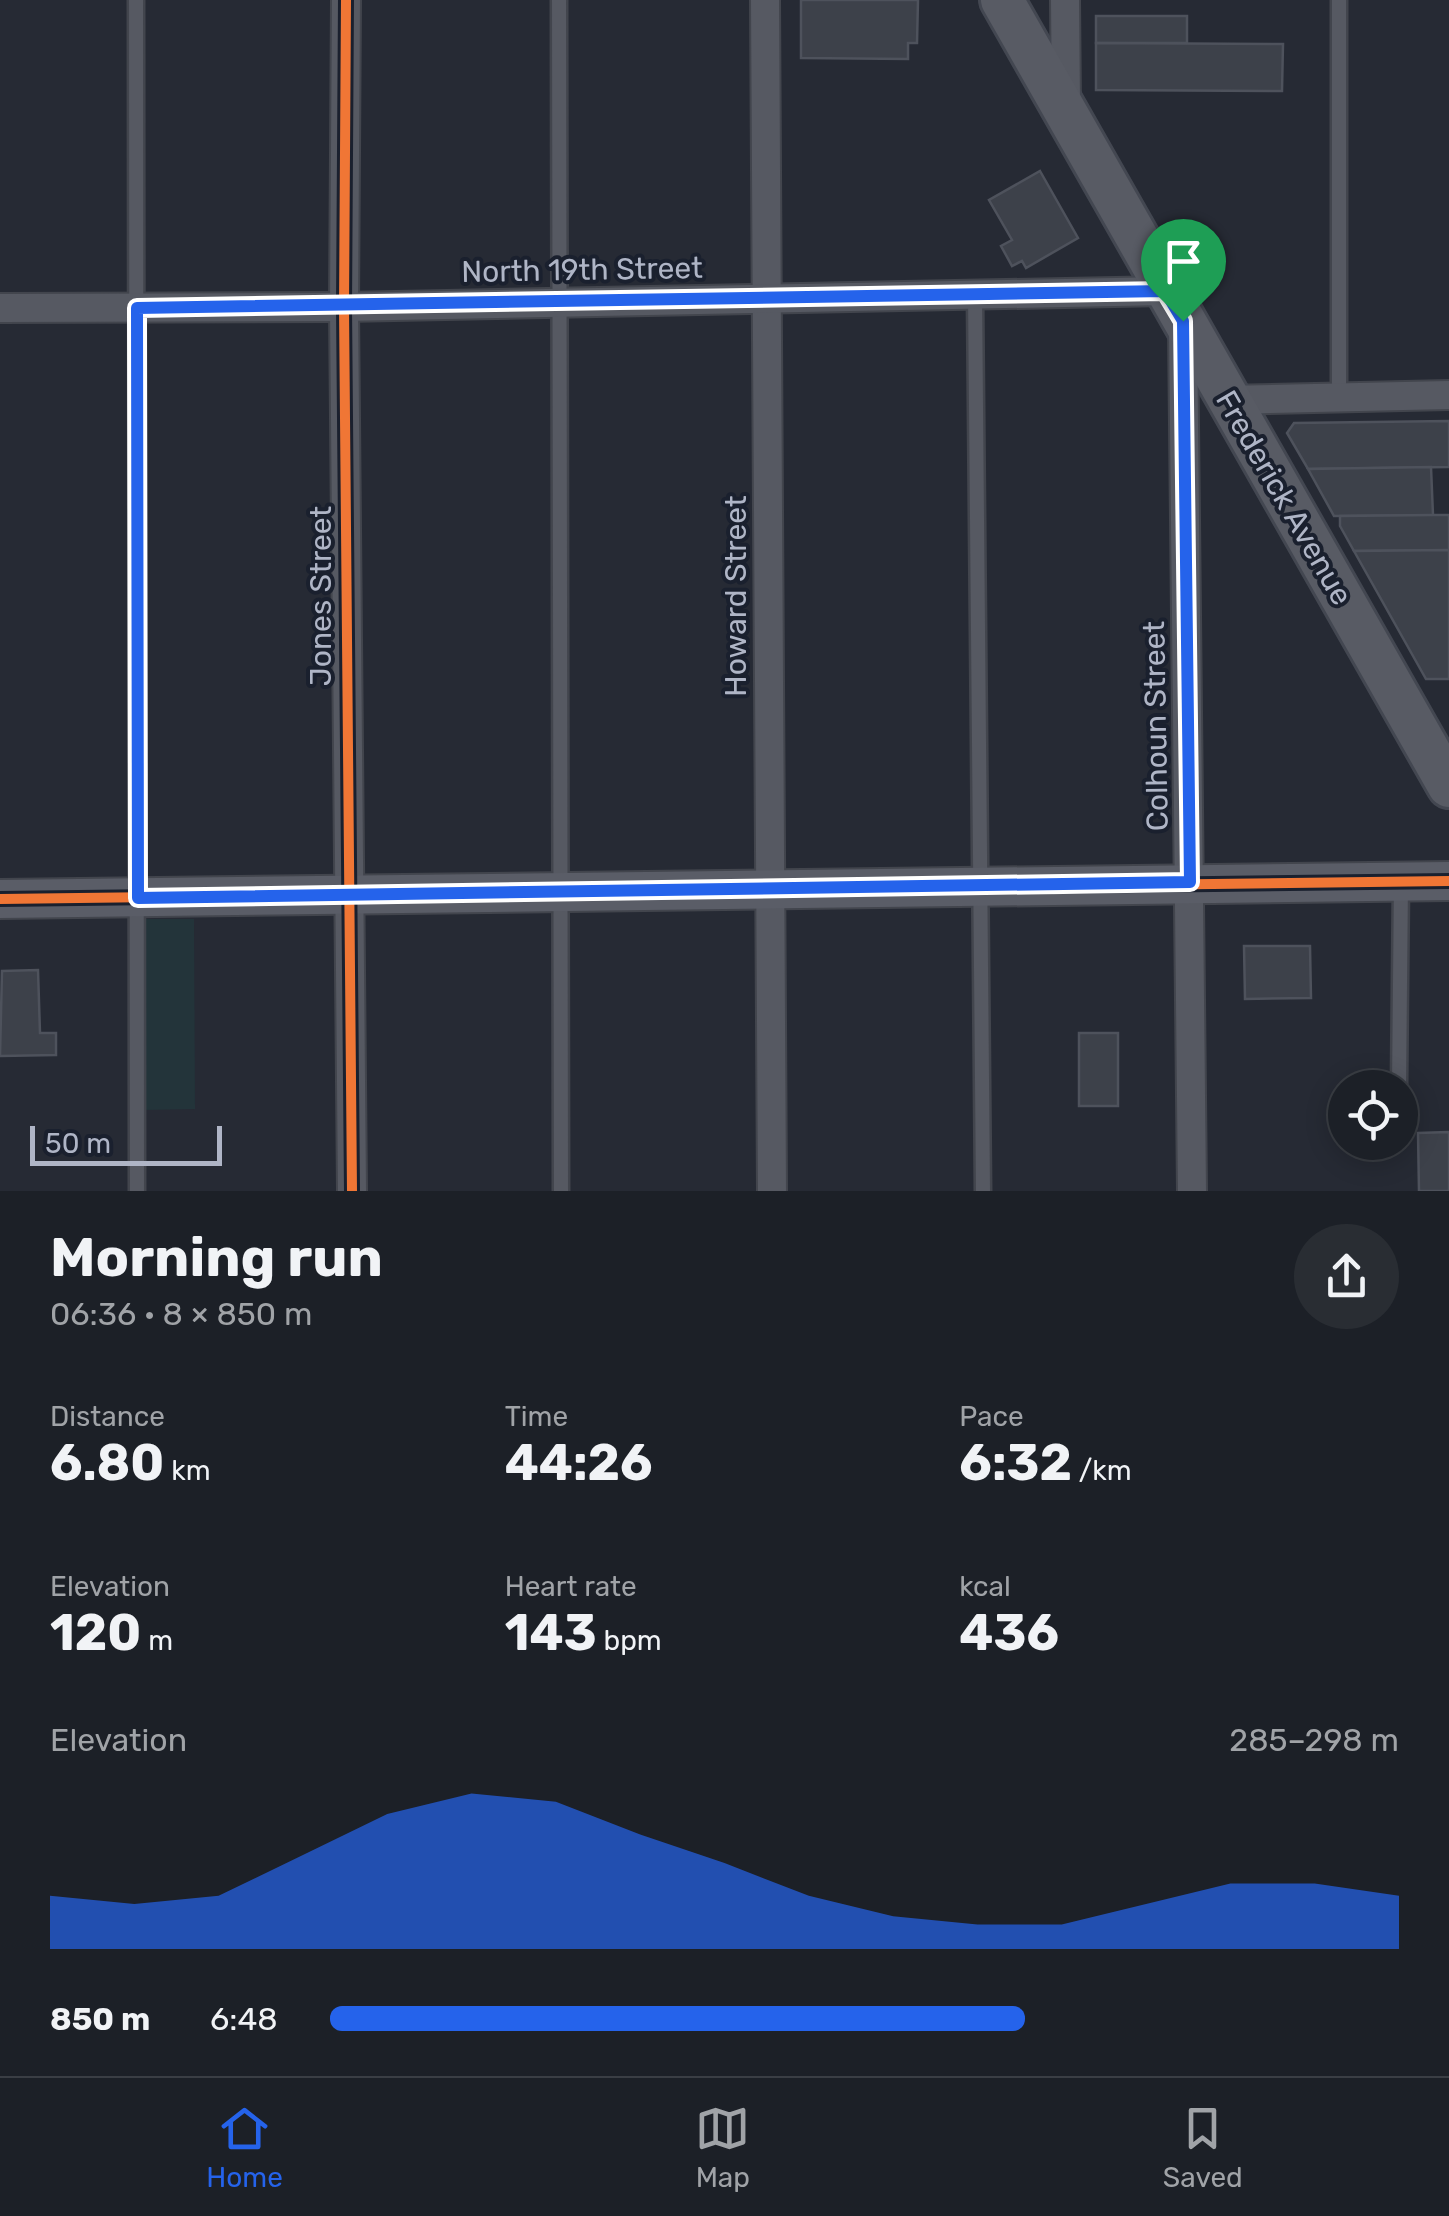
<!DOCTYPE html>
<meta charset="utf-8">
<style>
:root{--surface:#1c2027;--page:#292d33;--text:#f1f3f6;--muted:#a0a3a7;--line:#3a3e44;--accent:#2563eb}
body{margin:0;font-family:Rubik,sans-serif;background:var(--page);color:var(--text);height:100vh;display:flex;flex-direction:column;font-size:38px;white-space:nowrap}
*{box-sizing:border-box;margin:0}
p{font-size:32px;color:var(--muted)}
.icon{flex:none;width:55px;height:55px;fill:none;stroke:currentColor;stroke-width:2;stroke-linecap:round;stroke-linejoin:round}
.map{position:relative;height:1191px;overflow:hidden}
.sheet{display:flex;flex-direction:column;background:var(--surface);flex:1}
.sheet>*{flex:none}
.buttons{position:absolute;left:1328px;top:1070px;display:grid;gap:20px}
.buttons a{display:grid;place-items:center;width:90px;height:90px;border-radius:50%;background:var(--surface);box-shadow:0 5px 25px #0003,0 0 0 2px var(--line);font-size:50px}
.scale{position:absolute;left:30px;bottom:25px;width:192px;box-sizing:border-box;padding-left:10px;border:5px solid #afb5c6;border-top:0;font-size:28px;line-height:35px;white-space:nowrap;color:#afb5c6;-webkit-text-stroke:8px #1a202e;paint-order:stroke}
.pin{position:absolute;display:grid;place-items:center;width:85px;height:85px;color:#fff;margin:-102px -42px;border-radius:50% 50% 50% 0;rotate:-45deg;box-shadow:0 0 10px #0007}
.pin .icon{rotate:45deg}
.round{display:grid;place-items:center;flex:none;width:105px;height:105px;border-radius:52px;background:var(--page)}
.overview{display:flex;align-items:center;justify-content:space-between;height:170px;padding:0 50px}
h1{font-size:55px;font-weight:700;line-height:75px}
.figures{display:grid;grid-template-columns:repeat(3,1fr);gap:15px;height:170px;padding:10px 50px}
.figures div{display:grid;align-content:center}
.figures b{font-size:50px;font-weight:700}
.figures small{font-size:28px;font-weight:400}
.figures p{font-size:28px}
.chart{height:280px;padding:20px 50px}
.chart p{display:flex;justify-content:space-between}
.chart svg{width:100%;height:180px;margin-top:10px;fill:var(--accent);opacity:.7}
ul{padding:0 50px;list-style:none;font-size:32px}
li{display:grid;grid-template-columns:160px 120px 1fr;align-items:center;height:75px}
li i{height:25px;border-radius:12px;background:var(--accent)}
.tab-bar{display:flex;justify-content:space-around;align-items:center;height:140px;border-top:2px solid var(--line);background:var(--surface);font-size:28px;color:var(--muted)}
.tab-bar a{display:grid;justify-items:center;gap:5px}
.tab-bar .active{color:var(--accent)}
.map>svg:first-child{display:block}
</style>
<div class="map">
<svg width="1449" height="1191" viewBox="0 0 1449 1191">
<rect width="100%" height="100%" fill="#262a34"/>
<polygon fill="#23343a" points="144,919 194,919 195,1109 144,1110"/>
<g fill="#3d414a" stroke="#4e525c" stroke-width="2.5">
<polygon points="801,0 918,0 917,43 908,43 908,59 801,58"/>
<rect x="1096" y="16" width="91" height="27"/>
<polygon points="1096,43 1283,44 1282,91 1096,90"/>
<polygon points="1040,171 1078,238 1026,268 1022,261 1012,266 1001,246 1012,240 989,200"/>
<polygon points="1449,421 1449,467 1308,469 1287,433 1294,423"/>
<polygon points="1431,467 1433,515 1334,516 1308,469"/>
<polygon points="1433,515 1449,515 1449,550 1354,551 1340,526 1340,516"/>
<polygon points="1449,550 1449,679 1426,679 1354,551"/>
<polygon points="1244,946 1310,946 1311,998 1245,999"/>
<polygon points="38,970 40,1033 56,1033 56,1055 0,1056 2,971"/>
<rect x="1079" y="1033" width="39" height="73"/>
<polygon points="1449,1132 1449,1191 1419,1191 1418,1133"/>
</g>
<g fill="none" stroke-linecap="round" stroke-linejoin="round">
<defs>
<g id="lane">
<polyline points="136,0 137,1191"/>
<polyline points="559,0 561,1191"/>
<polyline points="975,294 983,1191"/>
<polyline points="1339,394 1339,0"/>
<polyline points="1399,1086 1401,882"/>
</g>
<g id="street">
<polyline points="346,0 344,307 352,1191"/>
<polyline points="765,0 772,1191"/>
<polyline points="1065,0 1066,104"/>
<polyline points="0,308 344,307 1165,291"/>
<polyline points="1183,328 1192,1191"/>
<polyline points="1226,400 1449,395"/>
</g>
<polyline id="secondary" points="0,899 1449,881"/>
<polyline id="primary" points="1002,0 1449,786"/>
</defs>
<use href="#lane" stroke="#42454d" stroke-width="19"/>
<use href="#street" stroke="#42454d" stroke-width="32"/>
<use href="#secondary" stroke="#42454d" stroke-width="42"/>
<use href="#primary" stroke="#434751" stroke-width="48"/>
<use href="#lane" stroke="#565962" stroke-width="14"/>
<use href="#street" stroke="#565962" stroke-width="28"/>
<use href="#secondary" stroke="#5a5d67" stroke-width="38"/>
<use href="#primary" stroke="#585b64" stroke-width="42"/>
<defs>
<g id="cycleway">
<polyline points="346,0 344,307 352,1191"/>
<polyline points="0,899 1449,881"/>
</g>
</defs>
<use href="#cycleway" stroke="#1a202e" stroke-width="16"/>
<use href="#cycleway" stroke="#f07635" stroke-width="10"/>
</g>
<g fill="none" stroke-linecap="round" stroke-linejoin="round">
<defs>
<polygon id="route" points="1165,291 1183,321 1190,882 138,898 137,308"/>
</defs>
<use href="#route" stroke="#fff" stroke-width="20"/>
<use href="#route" stroke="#2563eb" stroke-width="12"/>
</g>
<g text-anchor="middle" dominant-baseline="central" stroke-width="8" stroke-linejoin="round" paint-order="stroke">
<g font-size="30" fill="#afb5c6" stroke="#1a202e">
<text transform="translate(582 270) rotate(-1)">North 19th Street</text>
<text transform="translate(1284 498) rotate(60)">Frederick Avenue</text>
<text transform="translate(321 596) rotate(-90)">Jones Street</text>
<text transform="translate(736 596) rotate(-90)">Howard Street</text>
<text transform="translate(1156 726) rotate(-91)">Colhoun Street</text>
</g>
</g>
</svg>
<div class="buttons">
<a><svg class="icon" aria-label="locate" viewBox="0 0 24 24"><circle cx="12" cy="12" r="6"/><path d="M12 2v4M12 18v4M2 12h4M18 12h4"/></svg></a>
</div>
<div class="scale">50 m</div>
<div class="pin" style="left:1183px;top:321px;background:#1e9e55"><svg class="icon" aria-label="arrive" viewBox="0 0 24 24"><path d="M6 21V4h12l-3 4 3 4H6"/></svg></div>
</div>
<section class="sheet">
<div class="overview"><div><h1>Morning run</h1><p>06:36 · 8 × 850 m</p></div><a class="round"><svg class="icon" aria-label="share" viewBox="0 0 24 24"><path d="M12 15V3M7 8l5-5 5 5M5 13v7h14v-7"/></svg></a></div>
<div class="figures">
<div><p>Distance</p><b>6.80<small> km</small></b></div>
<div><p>Time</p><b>44:26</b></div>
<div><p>Pace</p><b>6:32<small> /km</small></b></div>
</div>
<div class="figures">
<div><p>Elevation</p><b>120<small> m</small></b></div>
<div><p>Heart rate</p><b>143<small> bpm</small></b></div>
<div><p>kcal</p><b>436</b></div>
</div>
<div class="chart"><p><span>Elevation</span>285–298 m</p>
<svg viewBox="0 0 160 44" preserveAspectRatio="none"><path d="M0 44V31L10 33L20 31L30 21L40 11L50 6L60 8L70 16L80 23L90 31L100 36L110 38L120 38L130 33L140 28L150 28L160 31V44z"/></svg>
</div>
<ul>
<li><b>850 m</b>6:48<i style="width:65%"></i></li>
</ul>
</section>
<nav class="tab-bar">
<a class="active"><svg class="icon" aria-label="home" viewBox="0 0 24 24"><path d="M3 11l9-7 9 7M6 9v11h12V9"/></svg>Home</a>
<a><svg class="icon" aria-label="map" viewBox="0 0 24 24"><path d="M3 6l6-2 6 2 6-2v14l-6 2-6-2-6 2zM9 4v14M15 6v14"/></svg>Map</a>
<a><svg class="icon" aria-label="saved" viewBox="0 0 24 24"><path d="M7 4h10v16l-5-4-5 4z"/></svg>Saved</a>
</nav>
